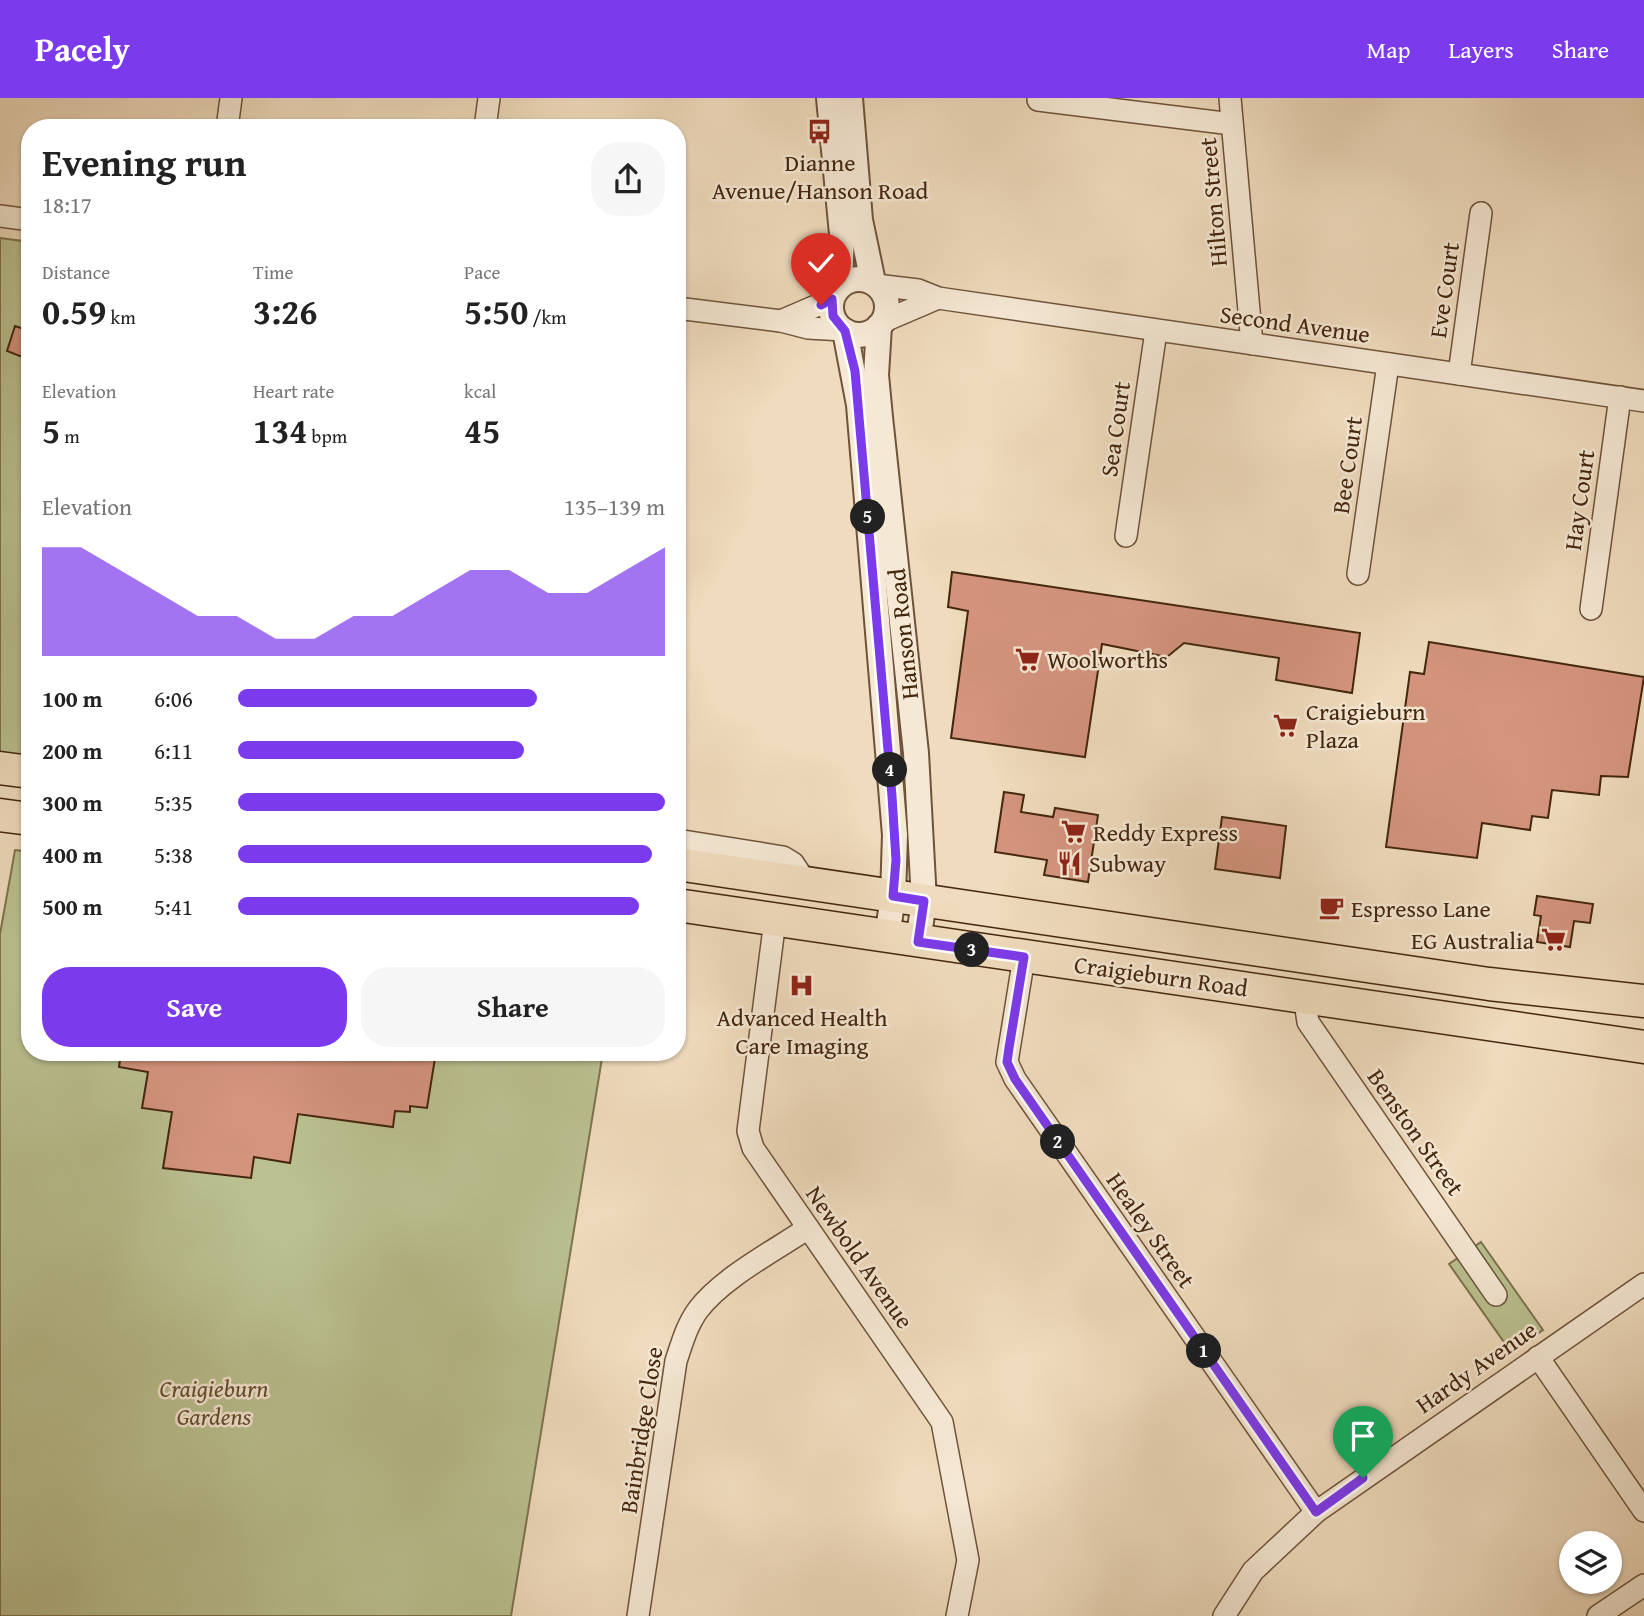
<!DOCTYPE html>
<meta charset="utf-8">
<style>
:root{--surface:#fff;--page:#f6f6f6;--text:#222;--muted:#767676;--accent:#7c3aed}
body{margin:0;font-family:"Gentium Book Plus",serif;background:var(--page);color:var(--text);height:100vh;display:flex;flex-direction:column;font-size:26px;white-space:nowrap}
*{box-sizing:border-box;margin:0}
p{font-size:23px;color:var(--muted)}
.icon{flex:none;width:38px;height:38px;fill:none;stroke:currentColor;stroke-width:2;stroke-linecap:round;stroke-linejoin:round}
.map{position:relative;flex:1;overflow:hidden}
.sheet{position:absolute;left:21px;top:21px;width:665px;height:942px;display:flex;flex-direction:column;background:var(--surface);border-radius:28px;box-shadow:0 2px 5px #0004}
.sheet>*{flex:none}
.fabs{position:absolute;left:1559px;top:1433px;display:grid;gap:14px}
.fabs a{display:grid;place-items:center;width:63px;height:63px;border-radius:50%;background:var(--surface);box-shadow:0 2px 5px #0004;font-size:35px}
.pin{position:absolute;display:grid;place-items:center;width:60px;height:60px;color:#fff;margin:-72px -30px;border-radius:50% 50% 50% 0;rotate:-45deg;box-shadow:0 0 7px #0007}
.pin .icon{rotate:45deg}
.km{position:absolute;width:35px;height:35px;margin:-18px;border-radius:50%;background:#222;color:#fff;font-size:19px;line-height:35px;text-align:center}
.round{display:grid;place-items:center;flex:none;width:74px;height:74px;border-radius:28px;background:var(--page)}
.overview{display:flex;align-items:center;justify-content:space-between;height:119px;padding:0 21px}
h1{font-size:38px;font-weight:700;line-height:52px}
.stats{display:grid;grid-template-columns:repeat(3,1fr);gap:10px;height:119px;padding:7px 21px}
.stats div{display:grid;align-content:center}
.stats b{font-size:35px;font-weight:700}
.stats small{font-size:19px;font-weight:400}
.stats p{font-size:19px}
.chart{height:196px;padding:14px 21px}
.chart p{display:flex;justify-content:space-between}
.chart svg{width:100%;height:126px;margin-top:7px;fill:var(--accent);opacity:.7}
.button{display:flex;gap:14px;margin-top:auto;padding:14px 21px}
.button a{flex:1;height:80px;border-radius:28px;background:var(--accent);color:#fff;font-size:28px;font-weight:700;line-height:80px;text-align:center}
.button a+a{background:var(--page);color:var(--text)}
ul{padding:0 21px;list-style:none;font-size:23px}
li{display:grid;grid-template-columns:112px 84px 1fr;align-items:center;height:52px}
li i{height:18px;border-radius:9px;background:var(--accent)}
header{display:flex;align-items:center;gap:42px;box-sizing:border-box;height:98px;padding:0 35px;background:var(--accent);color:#fff}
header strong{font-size:33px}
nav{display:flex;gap:38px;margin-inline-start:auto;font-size:24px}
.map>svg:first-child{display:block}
</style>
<header>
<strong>Pacely</strong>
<nav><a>Map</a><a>Layers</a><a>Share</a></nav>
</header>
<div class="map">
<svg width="1644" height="1518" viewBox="0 0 1644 1518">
<rect width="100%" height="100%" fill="#efdbbd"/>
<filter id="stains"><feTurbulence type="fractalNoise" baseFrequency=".00286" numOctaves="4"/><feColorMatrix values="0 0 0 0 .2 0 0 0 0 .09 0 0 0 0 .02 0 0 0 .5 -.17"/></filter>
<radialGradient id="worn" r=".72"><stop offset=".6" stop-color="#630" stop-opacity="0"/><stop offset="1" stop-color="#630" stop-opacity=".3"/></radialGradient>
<g fill="#bac090" stroke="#7e734f" stroke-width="2">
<polygon points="0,140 30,144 30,663 0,659"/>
<polygon points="15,752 30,754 30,954 603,954 511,1518 0,1518 0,836"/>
<polygon points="1481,1144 1543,1232 1511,1254 1449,1166"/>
</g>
<g fill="#d4947e" stroke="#43260e" stroke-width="2">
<polygon points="15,228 30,233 30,262 7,253"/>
<polygon points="952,474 1360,535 1352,595 1276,582 1279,560 1184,545 1167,559 1102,546 1085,659 951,640 968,513 948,509"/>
<polygon points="1429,544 1644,579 1628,679 1601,678 1599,697 1552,692 1548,720 1532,718 1530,732 1482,725 1477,760 1386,749 1410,574 1424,576"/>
<polygon points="1004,694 1024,697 1021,714 1053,719 1055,710 1098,717 1088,784 1044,777 1047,762 995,754"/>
<polygon points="1222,719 1286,728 1280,780 1215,771"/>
<polygon points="1537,798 1593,806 1590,825 1574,823 1570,849 1537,844 1541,818 1534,817"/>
<polygon points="121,954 436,954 427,1010 410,1008 410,1014 395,1013 393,1029 298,1016 290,1065 254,1059 251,1080 163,1070 172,1014 142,1010 148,974 119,969"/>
</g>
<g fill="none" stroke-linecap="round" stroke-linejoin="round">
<defs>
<g id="minor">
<polyline points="1230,0 1252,246"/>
<polyline points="1038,2 1232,26"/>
<polyline points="227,30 231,0"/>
<polyline points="485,30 489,0"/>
<polyline points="0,118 30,122"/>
<polyline points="876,187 918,192 938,200 1644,303"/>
<polyline points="677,210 781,223 808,230 844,232"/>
<polyline points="781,223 832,201"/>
<polyline points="882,224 938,200"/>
<polyline points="1459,276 1481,115"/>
<polyline points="1126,438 1156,233"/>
<polyline points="1358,476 1388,266"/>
<polyline points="1591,511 1620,299"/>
<polyline points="677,742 783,759 793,765 807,786"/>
<polyline points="775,822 748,1033 753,1050 942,1324 968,1462 957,1518"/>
<polyline points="1024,859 1007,964 1015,981 1316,1414"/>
<polyline points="1304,897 1308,924 1496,1197"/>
<polyline points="1538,1259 1644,1413"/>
<path d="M638 1518 676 1263C682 1245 687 1227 698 1212 722 1180 774 1153 808 1130"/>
<polyline points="1224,1518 1253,1473 1316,1414 1644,1186"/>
<polyline points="1598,1518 1644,1487"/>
</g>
<g id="tertiary">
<polyline points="829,0 842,136 840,188"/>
<polyline points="850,0 860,122 873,184"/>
<circle cx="859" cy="209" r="28"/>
<polyline points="879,228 876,277 880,319 916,655 924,803 918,844"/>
<polyline points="845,233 859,307 895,737 893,798 887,840"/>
</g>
<g id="primary">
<polyline points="0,670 30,674"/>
<polyline points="0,717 30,721"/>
<polyline points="677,766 1489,886 1644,903"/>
<polyline points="677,807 1644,949"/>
</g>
</defs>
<use href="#minor" stroke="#6e533a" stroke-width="24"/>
<use href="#tertiary" stroke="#6e533a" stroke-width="28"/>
<use href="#primary" stroke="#43260e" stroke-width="35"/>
<use href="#minor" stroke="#f5e8d4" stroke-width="21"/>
<use href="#tertiary" stroke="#f5e8d4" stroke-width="24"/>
<use href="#primary" stroke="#efdbbd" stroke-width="32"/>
</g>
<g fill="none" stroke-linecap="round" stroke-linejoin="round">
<defs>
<polyline id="route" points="821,207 832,201 833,218 845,233 855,273 892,698 896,762 893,798 924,803 918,844 1024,859 1009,950 1007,964 1015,981 1316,1414 1363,1380"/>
</defs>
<use href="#route" stroke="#fff" stroke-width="14"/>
<use href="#route" stroke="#7c3aed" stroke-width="9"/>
</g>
<defs>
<symbol id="bus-bare" viewBox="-9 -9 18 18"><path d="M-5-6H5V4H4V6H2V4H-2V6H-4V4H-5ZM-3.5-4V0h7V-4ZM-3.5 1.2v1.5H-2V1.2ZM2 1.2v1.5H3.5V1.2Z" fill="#8f2418" stroke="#f5e8d4" stroke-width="2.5" paint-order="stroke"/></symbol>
<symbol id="supermarket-bare" viewBox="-9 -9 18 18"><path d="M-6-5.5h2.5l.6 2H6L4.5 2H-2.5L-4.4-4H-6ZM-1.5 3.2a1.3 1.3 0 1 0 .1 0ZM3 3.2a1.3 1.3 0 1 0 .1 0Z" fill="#8f2418" stroke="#f5e8d4" stroke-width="2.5" paint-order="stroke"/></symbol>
<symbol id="restaurant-bare" viewBox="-9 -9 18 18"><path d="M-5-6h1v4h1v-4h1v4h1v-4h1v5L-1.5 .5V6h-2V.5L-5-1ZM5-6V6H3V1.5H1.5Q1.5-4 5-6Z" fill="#8f2418" stroke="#f5e8d4" stroke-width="2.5" paint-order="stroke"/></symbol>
<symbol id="cafe-bare" viewBox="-9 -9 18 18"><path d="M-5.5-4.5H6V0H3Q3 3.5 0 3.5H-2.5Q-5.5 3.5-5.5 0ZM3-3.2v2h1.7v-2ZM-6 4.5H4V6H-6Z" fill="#8f2418" stroke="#f5e8d4" stroke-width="2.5" paint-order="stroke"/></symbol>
<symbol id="hospital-bare" viewBox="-9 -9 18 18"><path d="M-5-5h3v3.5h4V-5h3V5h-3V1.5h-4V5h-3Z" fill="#8f2418" stroke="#f5e8d4" stroke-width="2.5" paint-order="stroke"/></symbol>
</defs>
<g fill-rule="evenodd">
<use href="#bus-bare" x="802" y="16" width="35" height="35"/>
<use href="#supermarket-bare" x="1010" y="544" width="35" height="35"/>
<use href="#supermarket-bare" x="1268" y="610" width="35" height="35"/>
<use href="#supermarket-bare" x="1056" y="716" width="35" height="35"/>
<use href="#restaurant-bare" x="1052" y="748" width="35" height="35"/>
<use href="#cafe-bare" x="1314" y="792" width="35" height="35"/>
<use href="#supermarket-bare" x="1536" y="824" width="35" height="35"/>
<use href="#hospital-bare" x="784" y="870" width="35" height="35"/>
</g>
<g text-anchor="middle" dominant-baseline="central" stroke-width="5" stroke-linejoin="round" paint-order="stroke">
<g font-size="24" fill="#43260e" stroke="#f5e8d4" text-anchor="start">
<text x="820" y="64" text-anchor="middle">Dianne<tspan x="820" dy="28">Avenue/Hanson Road</tspan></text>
<text x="1047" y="561">Woolworths</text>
<text x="1306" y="613">Craigieburn<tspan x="1306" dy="28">Plaza</tspan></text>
<text x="1093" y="734">Reddy Express</text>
<text x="1089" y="765">Subway</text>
<text x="1351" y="810">Espresso Lane</text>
<text x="1534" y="842" text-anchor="end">EG Australia</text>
<text x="802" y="919" text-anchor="middle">Advanced Health<tspan x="802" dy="28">Care Imaging</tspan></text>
</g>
<g font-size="24" fill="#43260e" stroke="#f5e8d4">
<text transform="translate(1213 104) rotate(-95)">Hilton Street</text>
<text transform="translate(1444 192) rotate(-82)">Eve Court</text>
<text transform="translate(1295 226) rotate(8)">Second Avenue</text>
<text transform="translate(1115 331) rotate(-82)">Sea Court</text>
<text transform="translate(1347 367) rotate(-82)">Bee Court</text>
<text transform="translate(1579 402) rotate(-82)">Hay Court</text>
<text transform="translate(903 536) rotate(-96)">Hanson Road</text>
<text transform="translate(1161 878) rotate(8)">Craigieburn Road</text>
<text transform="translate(1416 1034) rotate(55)">Benston Street</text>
<text transform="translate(1151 1132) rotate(55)">Healey Street</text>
<text transform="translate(860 1159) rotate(55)">Newbold Avenue</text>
<text transform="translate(1476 1269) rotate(-35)">Hardy Avenue</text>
<text transform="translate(641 1332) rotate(-81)">Bainbridge Close</text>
</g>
<g font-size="24" font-style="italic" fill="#614c2e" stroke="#f5e8d4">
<text x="214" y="1290">Craigieburn<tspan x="214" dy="28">Gardens</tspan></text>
</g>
</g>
<rect width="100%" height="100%" filter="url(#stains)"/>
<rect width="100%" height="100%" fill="url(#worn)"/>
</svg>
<div class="fabs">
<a><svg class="icon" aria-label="layers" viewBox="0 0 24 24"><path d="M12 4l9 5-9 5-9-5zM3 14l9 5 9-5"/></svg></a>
</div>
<div class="pin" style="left:1363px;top:1380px;background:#1e9e55"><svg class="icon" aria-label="arrive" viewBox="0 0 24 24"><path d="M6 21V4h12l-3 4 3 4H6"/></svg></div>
<div class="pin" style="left:821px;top:207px;background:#d93025"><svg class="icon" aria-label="check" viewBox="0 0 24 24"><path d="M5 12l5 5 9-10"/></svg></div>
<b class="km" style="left:1204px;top:1253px">1</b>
<b class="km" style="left:1058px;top:1044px">2</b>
<b class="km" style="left:972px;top:852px">3</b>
<b class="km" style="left:890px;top:672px">4</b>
<b class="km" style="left:868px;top:419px">5</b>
<section class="sheet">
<div class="overview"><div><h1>Evening run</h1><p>18:17</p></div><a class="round"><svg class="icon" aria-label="share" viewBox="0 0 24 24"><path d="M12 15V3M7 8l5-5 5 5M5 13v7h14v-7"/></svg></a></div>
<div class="stats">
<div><p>Distance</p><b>0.59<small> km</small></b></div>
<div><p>Time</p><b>3:26</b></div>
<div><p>Pace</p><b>5:50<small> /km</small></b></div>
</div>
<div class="stats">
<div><p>Elevation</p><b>5<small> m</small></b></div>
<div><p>Heart rate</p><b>134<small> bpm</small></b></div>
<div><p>kcal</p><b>45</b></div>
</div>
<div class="chart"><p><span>Elevation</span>135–139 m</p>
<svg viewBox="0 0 160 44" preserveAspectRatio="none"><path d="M0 44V6L10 6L20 14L30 22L40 30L50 30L60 38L70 38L80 30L90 30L100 22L110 14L120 14L130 22L140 22L150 14L160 6V44z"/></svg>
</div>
<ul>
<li><b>100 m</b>6:06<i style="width:70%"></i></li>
<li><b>200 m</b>6:11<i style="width:67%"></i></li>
<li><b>300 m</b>5:35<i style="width:100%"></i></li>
<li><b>400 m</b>5:38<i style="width:97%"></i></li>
<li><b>500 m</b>5:41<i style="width:94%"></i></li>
</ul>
<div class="button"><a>Save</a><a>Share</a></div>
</section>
</div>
